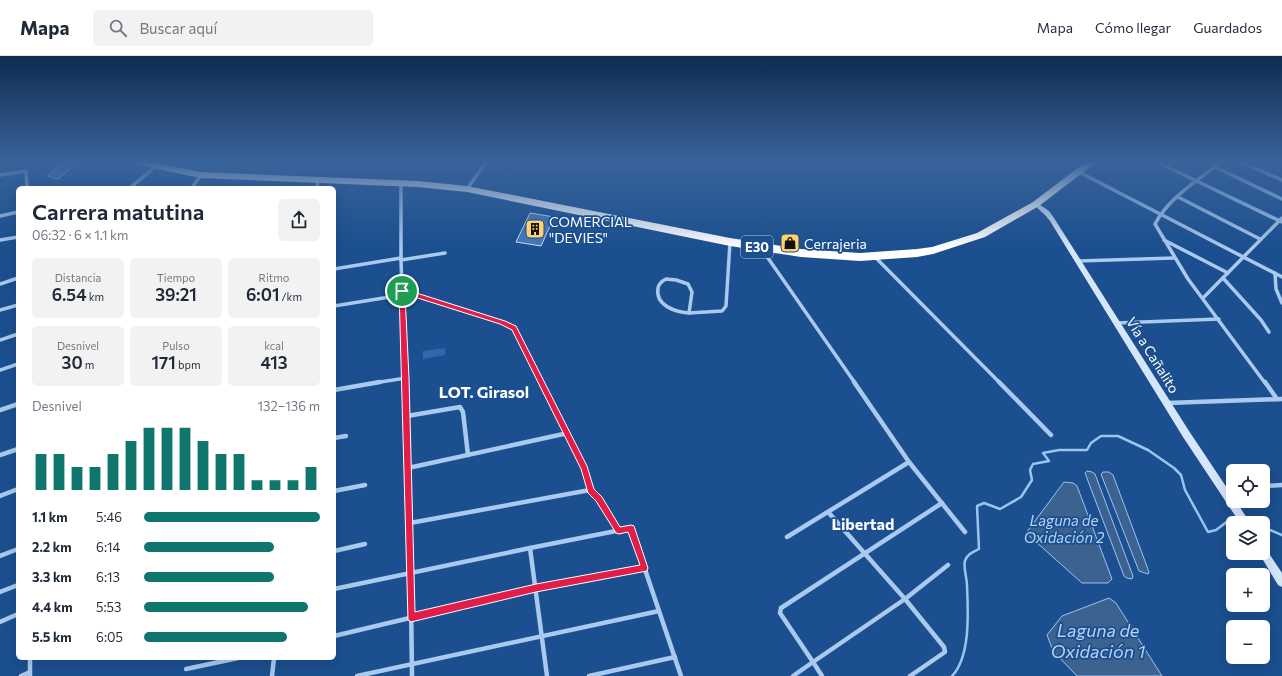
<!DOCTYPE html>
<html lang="es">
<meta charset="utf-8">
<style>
:root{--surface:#fff;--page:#f2f2f3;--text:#1f2937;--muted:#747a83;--line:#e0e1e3;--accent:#0f766e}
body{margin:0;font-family:Commissioner,sans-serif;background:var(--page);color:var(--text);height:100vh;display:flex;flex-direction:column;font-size:15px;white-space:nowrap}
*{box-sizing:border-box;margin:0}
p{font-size:13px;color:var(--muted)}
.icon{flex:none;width:22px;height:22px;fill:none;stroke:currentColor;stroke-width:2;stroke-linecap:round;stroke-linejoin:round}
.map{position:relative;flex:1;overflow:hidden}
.side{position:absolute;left:16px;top:130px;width:320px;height:474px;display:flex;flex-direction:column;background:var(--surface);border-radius:6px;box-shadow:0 4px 16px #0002}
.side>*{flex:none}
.tools{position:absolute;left:1226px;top:408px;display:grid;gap:8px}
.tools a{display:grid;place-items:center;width:44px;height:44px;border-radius:6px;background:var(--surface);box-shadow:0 4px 16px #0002;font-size:20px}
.pin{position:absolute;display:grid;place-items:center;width:34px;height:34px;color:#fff;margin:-17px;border:2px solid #fff;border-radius:50%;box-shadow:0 1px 4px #0007}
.round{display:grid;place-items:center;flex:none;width:42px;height:42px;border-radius:6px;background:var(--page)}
.head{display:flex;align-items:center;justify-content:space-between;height:68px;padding:0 16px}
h1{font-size:22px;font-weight:600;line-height:30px}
.stats{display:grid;grid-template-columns:repeat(3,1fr);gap:6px;height:68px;padding:4px 16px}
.stats div{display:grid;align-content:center;border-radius:6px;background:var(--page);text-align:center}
.stats b{font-size:17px;font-weight:600}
.stats small{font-size:11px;font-weight:400}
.stats p{font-size:11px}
.chart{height:112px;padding:8px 16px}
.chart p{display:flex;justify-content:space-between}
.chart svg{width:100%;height:72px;margin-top:4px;stroke:var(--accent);stroke-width:6}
ul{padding:0 16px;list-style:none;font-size:13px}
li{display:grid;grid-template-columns:64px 48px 1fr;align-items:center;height:30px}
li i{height:10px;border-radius:5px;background:var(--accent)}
header{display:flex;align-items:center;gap:24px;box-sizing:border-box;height:56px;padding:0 20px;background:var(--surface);border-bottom:1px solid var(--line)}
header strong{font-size:19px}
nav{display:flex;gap:22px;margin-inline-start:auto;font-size:14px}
.search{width:280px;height:36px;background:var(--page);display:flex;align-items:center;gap:10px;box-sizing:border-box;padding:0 14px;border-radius:6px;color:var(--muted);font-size:15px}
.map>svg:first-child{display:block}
</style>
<header>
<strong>Mapa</strong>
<div class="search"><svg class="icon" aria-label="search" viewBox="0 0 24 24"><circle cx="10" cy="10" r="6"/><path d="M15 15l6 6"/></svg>Buscar aquí</div>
<nav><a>Mapa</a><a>Cómo llegar</a><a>Guardados</a></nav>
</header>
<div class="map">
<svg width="1282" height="620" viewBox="0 0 1282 620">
<rect width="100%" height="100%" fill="#1b4f8f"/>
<polygon fill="#2e69ad" points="445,292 445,299 423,303 423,295"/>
<g fill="#3c6290" stroke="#9cc4f0">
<polygon points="1087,415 1092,416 1095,418 1133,520 1132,523 1127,522 1124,520 1085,417"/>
<polygon points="1103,416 1109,416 1113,419 1149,516 1148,518 1139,515 1101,418"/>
<polygon points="1064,426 1073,427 1077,430 1112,523 1108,527 1082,527 1026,477"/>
<polygon points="1109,542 1116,547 1162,620 1077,620 1053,595 1047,579 1062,560"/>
</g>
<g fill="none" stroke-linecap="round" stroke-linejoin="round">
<g stroke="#9cc4f0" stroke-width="2.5">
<polyline points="1263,471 1282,479"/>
<path d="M952 620C971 600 968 555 967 529 967 522 963 511 965 505 967 498 973 496 979 493L977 450 984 447 1000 453 1021 441 1032 424 1030 414 1033 408 1049 405 1043 397 1059 394H1087L1091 387 1101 380H1118L1148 394 1174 412 1181 419 1185 434 1208 476 1216 474 1228 465 1245 467"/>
</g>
</g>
<g fill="#4478b7" stroke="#cfe3fa">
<polygon points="66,105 80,105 58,123 47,120"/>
<polygon points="530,157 554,161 541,190 516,186"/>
</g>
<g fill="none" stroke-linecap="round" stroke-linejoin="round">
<g stroke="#a9c9ee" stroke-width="3.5">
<polyline points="1155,105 1282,166"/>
<path d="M1222 105C1199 124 1169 141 1155 168L1188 223 1265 327"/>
<polyline points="1239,105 1282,124"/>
<polyline points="1215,111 1282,143"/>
<polyline points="1079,116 1282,221"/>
<polyline points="0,119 26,115 27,132"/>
<polyline points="401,128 401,204 445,197"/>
<polyline points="130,132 156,110"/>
<polyline points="192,132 201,119"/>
<polyline points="317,132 318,124"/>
<polyline points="467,133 487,105"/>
<polyline points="1178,141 1260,183"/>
<polyline points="0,160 18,156"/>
<polyline points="0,184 18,181"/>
<polyline points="1164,184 1228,217"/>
<polyline points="761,192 855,327"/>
<polyline points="875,201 1000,327"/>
<polyline points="401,204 405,327"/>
<polyline points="1078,205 1174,202"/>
<polyline points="334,213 401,202"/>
<polyline points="1275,217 1276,233 1282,247"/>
<polyline points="1223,222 1261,264 1269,276"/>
<path d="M666 223 676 224 688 228 692 236 689 257C676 256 655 250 658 232 659 227 662 225 666 223Z"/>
<polyline points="0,228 18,222"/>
<polyline points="402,235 502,266 514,272 542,327"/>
<polyline points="1203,242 1282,162"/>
<polyline points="334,250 402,239"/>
<polyline points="0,254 18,249"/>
<polyline points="689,257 722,255 726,250 730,186"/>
<polyline points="1117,267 1219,263"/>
<polyline points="0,284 18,278"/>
<polyline points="0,314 18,308"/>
<polyline points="374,327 406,322"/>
</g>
<g stroke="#a9c9ee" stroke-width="4.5">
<polyline points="405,326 410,467 590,434"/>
<polyline points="541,326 584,412 590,434 599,443 619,475"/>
<polyline points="854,326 909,406 965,476"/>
<polyline points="999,326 1051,379"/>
<polyline points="1265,326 1277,343"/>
<polyline points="334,334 380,326"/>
<polyline points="1167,347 1282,343"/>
<polyline points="0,354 18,348"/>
<polyline points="407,360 460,351 463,356 468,399"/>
<polyline points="334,382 346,380"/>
<polyline points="0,399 18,393"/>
<polyline points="408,412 568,377"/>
<polyline points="1263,430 1282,429"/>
<polyline points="1223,434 1233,433"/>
<polyline points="334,435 365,429"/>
<polyline points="0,440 18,433"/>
<polyline points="829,457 905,543 944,591 945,596 910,620"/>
<polyline points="410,467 412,620"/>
<polyline points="787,481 909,406"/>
<polyline points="530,492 631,472 681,620"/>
<polyline points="334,495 365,488"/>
<polyline points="0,500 18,493"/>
<polyline points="334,533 530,492 547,620"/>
<polyline points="0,536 18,529"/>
<polyline points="0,566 18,558"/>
<polyline points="334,580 536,532 645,512"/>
<polyline points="30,602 30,620"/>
<polyline points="186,613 238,602"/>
<polyline points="21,620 30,616"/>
<polyline points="272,620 274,602"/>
<polyline points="357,620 659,555"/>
<polyline points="589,620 675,601"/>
<polyline points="793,620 813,606 780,557 781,552 942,447"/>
<polyline points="822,620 813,606 905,543 948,509"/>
</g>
<g fill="#d6e6fa" fill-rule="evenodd">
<polygon points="1036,146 1049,155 1054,162 1189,375 1233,441 1233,445 1236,445 1250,467 1240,467 1183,381 1050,165 1045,159 1033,148"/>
<polygon points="1263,491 1266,493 1282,517 1282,531 1278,529 1260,499 1259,497 1263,497"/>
</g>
<polygon fill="#fff" fill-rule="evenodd" points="128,105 146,105 201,116 418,125 467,130 730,182 801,193 860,197 917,193 932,191 977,177 1033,146 1087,105 1098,105 1039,150 985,181 933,198 917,201 860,205 801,201 730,190 467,136 418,131 201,122 133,108"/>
</g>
<linearGradient id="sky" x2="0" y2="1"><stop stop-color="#0f2b4f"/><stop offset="0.55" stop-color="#39639b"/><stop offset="1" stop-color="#39639b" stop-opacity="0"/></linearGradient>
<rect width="1282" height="192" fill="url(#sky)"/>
<path fill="#e11d48" stroke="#fff" fill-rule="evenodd" d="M399 233H404L505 265 516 270 587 410 594 433 602 441 620 471 631 469 634 470 648 512 647 515 536 536 411 566 408 564ZM405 238 500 268 512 274 581 413 588 437 596 445 616 477 619 478 628 476 640 509 536 528 415 556 409 322Z"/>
<defs>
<symbol id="building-square" viewBox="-11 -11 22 22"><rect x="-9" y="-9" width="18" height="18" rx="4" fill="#ffd166" stroke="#1b4f8f"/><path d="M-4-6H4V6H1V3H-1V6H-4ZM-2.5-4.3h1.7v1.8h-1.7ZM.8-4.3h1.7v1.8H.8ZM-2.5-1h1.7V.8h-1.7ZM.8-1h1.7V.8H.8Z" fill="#111"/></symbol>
<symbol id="shop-square" viewBox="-11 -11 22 22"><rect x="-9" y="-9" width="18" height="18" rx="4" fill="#ffd166" stroke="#1b4f8f"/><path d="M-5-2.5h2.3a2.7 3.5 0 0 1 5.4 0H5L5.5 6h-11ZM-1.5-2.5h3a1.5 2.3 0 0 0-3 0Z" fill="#111"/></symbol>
</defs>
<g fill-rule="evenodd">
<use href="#building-square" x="524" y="162" width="22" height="22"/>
<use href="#shop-square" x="779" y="176" width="22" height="22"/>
</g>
<g text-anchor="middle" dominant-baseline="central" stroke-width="3.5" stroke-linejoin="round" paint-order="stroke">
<rect fill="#1b4f8f" stroke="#bbcadd" stroke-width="1" x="741" y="180" width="32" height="22" rx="3"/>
<g font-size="13" font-weight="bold" fill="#fff">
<text x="757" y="191">E30</text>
</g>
<g font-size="14" fill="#fff" stroke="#1b4f8f" text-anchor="start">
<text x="549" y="165">COMERCIAL<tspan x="549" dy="16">"DEVIES"</tspan></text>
<text x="804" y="187">Cerrajeria</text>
</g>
<g font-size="14" fill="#fff" stroke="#1b4f8f">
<text transform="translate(1153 299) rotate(58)">Vía a Cañalito</text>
</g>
<g font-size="15" font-style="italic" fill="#b5d3f5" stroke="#1b4f8f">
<text x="1064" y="464">Laguna de<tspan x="1064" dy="17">Oxidación 2</tspan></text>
</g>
<g font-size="16" font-weight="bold" fill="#fff" stroke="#1b4f8f">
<text x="484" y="335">LOT. Girasol</text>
<text x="863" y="467">Libertad</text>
</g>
<g font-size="18" font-style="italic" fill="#b5d3f5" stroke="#1b4f8f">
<text x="1098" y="574">Laguna de<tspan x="1098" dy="21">Oxidación 1</tspan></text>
</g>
</g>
</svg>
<div class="tools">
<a><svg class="icon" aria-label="locate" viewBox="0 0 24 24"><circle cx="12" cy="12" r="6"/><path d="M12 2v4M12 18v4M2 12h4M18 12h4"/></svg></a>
<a><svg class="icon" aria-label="layers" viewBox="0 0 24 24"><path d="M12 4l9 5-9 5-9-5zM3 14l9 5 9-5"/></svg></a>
<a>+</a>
<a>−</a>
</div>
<div class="pin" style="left:402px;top:235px;background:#1e9e55"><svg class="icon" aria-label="arrive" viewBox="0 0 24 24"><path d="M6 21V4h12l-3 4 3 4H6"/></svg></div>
<section class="side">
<div class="head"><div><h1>Carrera matutina</h1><p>06:32 · 6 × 1.1 km</p></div><a class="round"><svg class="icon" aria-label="share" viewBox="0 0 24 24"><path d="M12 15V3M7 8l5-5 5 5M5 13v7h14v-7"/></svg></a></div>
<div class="stats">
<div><p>Distancia</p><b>6.54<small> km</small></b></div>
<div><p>Tiempo</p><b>39:21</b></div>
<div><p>Ritmo</p><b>6:01<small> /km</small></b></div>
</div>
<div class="stats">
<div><p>Desnivel</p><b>30<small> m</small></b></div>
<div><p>Pulso</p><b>171<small> bpm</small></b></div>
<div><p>kcal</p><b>413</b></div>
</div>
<div class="chart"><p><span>Desnivel</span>132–136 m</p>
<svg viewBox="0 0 160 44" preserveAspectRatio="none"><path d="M5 44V22M15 44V22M25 44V30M35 44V30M45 44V22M55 44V14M65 44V6M75 44V6M85 44V6M95 44V14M105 44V22M115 44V22M125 44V38M135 44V38M145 44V38M155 44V30"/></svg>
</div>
<ul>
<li><b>1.1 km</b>5:46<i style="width:100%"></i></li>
<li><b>2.2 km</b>6:14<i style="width:74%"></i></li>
<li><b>3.3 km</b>6:13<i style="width:74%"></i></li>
<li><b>4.4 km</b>5:53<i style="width:93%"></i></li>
<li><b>5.5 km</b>6:05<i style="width:81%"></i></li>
</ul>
</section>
</div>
